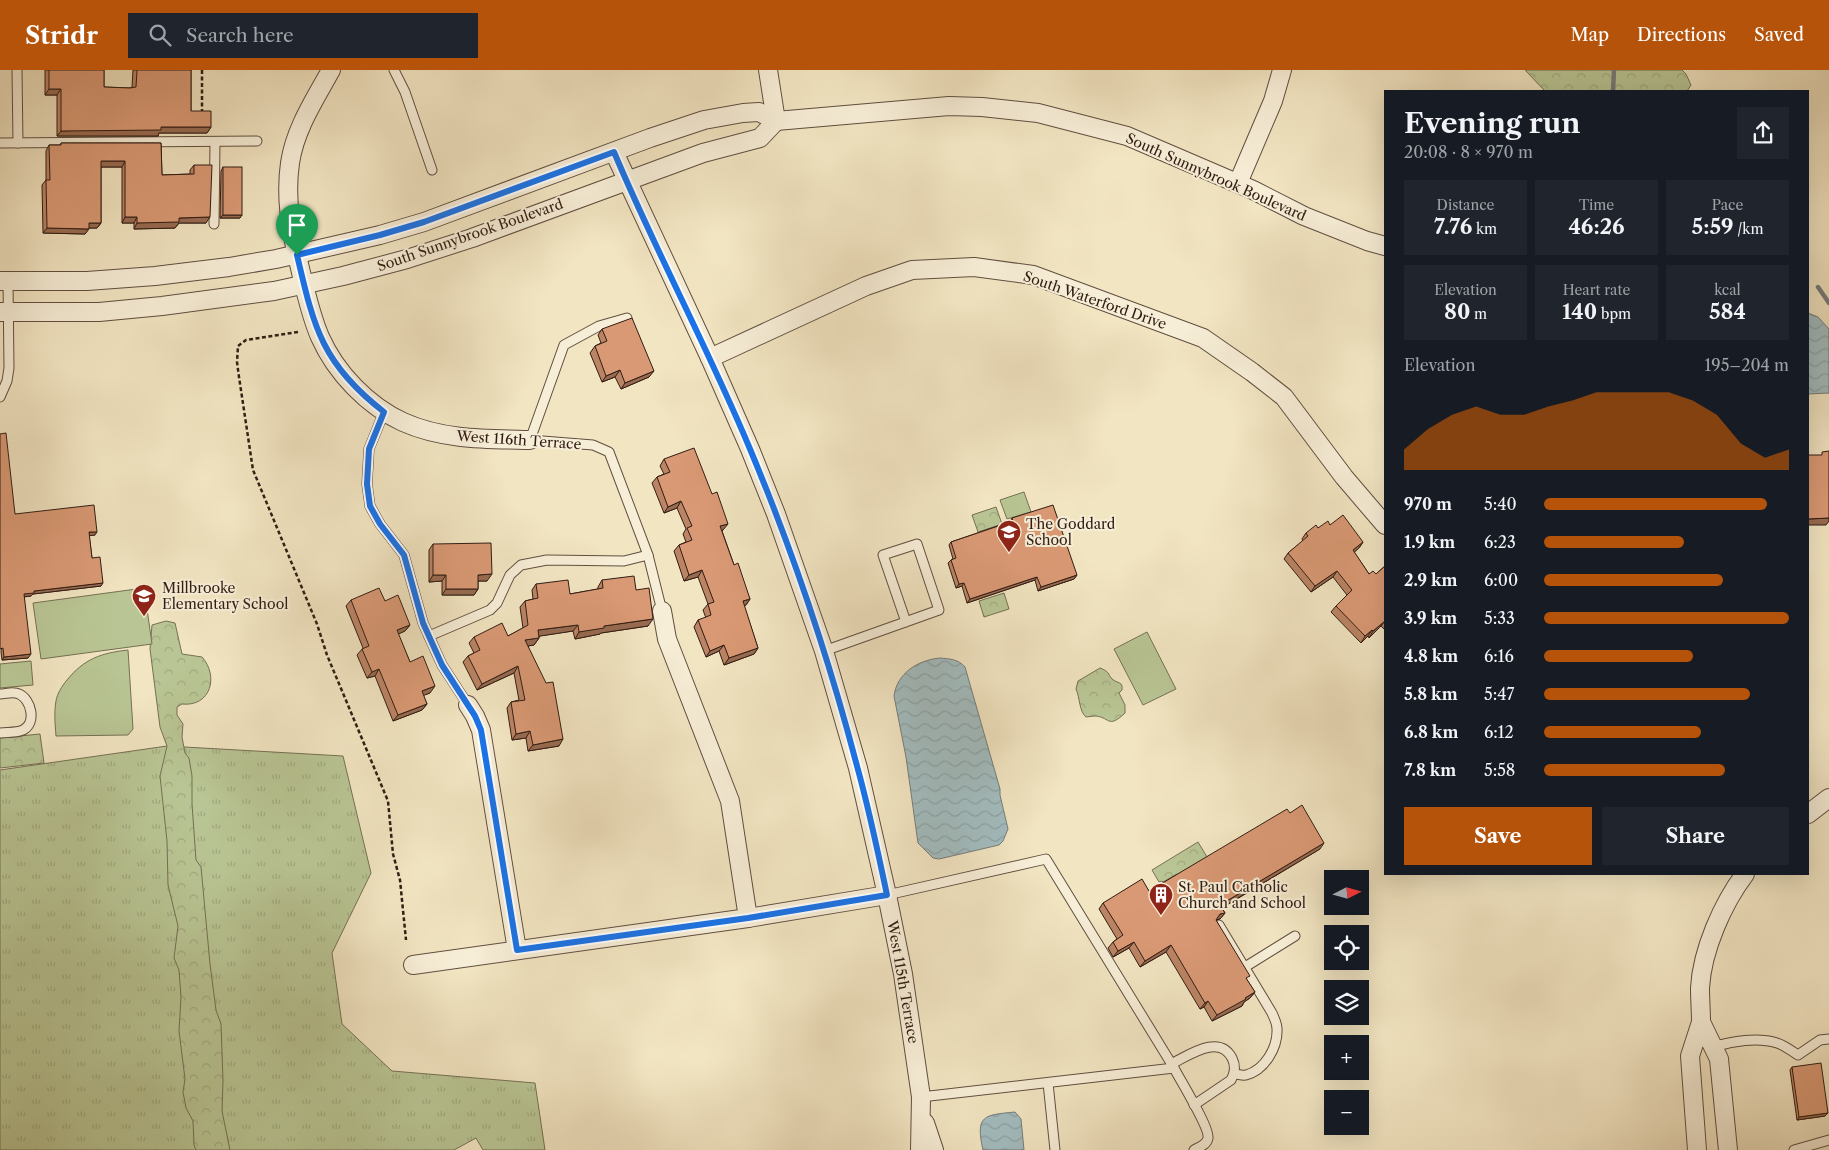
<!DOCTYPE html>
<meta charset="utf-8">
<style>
:root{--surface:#171b24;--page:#20242c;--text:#f1f3f6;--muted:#9ea1a6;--accent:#b45309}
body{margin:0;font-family:"Libre Caslon Text",serif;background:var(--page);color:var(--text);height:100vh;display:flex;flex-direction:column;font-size:19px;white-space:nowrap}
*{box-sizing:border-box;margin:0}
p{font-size:16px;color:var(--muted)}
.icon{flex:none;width:28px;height:28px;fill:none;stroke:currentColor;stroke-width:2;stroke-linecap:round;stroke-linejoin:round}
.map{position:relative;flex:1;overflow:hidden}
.details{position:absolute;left:1384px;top:20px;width:425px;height:785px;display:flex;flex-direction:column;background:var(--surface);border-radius:0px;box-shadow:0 5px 20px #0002}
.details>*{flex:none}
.needle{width:32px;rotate:84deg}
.fabs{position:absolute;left:1324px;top:800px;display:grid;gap:10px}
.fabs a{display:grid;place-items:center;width:45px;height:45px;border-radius:0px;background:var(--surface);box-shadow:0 5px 20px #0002;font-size:25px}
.pin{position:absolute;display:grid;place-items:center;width:42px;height:42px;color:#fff;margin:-51px -21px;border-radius:50% 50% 50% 0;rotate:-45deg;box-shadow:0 0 5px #0007}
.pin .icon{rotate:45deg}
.round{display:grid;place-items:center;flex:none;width:52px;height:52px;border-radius:0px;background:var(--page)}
.overview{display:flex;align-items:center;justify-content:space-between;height:85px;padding:0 20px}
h1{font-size:28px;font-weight:800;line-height:38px}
.figures{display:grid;grid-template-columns:repeat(3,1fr);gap:8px;height:85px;padding:5px 20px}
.figures div{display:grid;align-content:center;border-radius:0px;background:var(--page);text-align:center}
.figures b{font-size:21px;font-weight:800}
.figures small{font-size:14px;font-weight:400}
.figures p{font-size:14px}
.chart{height:140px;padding:10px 20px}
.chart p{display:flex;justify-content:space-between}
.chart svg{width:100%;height:90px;margin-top:5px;fill:var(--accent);opacity:.7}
.button{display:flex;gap:10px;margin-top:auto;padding:10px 20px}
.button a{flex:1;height:58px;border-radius:0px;background:var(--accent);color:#fff;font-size:20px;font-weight:800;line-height:58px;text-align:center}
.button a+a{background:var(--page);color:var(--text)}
ul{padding:0 20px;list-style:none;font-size:16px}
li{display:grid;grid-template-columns:80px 60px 1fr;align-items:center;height:38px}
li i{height:12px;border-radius:6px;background:var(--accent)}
header{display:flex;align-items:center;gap:30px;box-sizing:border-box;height:70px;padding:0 25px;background:var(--accent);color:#fff}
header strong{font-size:24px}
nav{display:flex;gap:28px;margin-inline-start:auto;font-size:18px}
.search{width:350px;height:45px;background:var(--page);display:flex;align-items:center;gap:12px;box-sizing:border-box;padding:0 18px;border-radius:0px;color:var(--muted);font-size:19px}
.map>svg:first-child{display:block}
</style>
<header>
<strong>Stridr</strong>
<div class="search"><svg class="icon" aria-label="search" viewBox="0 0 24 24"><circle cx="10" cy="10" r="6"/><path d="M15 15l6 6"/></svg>Search here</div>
<nav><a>Map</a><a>Directions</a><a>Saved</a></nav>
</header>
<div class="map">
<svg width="1829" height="1080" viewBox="0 0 1829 1080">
<defs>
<pattern id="grass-tufts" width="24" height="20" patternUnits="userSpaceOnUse" patternTransform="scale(1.25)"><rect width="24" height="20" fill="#b9c594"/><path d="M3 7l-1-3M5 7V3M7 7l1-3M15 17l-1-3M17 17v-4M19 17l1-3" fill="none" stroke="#a0a97f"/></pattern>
<pattern id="forest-crowns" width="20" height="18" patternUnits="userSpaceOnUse" patternTransform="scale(1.25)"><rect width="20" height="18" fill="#b9c594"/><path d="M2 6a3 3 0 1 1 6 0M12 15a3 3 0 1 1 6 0" fill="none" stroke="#a0a97f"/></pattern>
<pattern id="water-waves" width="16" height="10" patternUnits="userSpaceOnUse" patternTransform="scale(1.25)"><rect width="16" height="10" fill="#a2bcbf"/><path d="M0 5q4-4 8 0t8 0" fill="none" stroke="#8ca1a3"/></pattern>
</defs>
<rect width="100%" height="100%" fill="#f2e5c2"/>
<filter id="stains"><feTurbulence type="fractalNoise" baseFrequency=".004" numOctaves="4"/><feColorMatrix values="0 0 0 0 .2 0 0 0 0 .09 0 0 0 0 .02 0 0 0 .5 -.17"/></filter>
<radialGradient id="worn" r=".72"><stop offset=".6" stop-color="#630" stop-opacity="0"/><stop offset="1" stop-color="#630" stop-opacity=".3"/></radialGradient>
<polygon fill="url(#grass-tufts)" stroke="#757054" points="167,676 343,686 371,803 332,883 342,954 392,1001 535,1013 545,1080 483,1080 476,1068 454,1080 0,1080 0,700"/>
<g fill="url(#forest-crowns)" stroke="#757054">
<polygon points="1525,0 1682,0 1686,4 1691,15 1687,21 1545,21"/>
<polygon points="996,437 1002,454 978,462 972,445"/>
<polygon points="1004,523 1009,539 984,547 979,531"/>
<path d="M166 551 175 553 182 584 202 587C219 606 211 637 182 634L177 637V645L183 654 182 667 185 683 189 688 192 706V734L196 790 201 797 210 894 216 940 221 954 223 1011 222 1041 230 1080H196L194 1075 193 1051 186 1038 183 1022 185 1009 179 961 181 927 179 900 174 888 178 856 168 815 167 771 160 706 167 676 160 657 150 579 152 555Z"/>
<path d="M1100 598C1110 602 1107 603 1112 609 1118 614 1123 611 1122 620L1119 623 1125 635V643C1107 660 1110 646 1094 646 1091 646 1089 647 1086 647 1079 641 1080 628 1076 619L1078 611Z"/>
<polygon points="40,664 44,693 0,698 0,668"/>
<polygon points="1198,772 1207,787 1204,789 1205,792 1179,807 1177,804 1163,812 1162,811 1159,812 1152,800"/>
</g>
<g fill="#b9c594" stroke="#757054">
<polygon points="1024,422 1031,442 1007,449 1000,430"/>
<polygon points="144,518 152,574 41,589 33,533"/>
<polygon points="1147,562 1176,619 1143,635 1114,579"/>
<path d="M128 580 133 659 128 665 56 666C55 654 54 642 56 631 57 624 62 616 67 610 84 589 101 583 128 580Z"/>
<polygon points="31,591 33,615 0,618 0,594"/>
</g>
<g fill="url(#water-waves)" stroke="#757c7b">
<polygon points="1808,243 1818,247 1829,259 1829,323 1808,324"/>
<path d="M940 588C950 589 958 589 965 597L1000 719V725L1008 759 1003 771 999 775 939 789 933 788 918 773 906 687 894 626C897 603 918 590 940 588Z"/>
<path d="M1015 1042 1021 1049 1024 1080H983C975 1045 984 1045 1015 1042Z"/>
</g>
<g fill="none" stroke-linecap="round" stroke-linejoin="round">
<g stroke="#757c7b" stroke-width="4.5">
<polyline points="1613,21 1614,0"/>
<polyline points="1818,217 1829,233"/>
</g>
<defs>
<g id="lane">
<polyline points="17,0 18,73"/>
<polyline points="394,0 405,22 432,100"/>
<polyline points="0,73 257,71"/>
<polyline points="214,154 215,72"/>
<polyline points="627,248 599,256 564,275 530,370 593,375 609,382 648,485 662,541"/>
<polyline points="0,327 7,311 9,298 8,211"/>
<polyline points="384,342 369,379 367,414 370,436 380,454 404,485 423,553 442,595 468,635"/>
<polyline points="429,566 490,540 497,533 510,505 521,495 547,490 624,491 648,485"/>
<polyline points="824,581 939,540 917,474 883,485 906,552"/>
<path d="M0 624C6 624 13 621 19 624 31 629 37 653 23 660 17 663 7 662 0 663"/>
<polyline points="887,825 1046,789 1174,998"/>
<path d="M1219 855 1272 943C1274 948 1277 953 1277 959 1278 977 1265 1000 1246 1005 1243 1006 1238 1004 1234 1004"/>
<polyline points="1245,897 1295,866"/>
<path d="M1713 977C1732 971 1758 967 1777 973 1784 975 1792 981 1798 985L1820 970 1829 969"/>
<path d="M1171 994C1188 986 1219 963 1232 988 1236 996 1235 1003 1231 1010L1194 1035"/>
<polyline points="1048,1013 1055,1080"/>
<path d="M921 1027 1174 998C1180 1010 1210 1058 1208 1068 1207 1075 1199 1077 1194 1080"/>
<polyline points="1794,1080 1829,1070"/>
</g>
<g id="street">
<path d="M331 0C315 29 295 59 290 93 285 128 291 161 299 194 305 219 310 244 320 267 336 303 368 336 403 352 443 370 487 369 530 370"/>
<polyline points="768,0 776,51"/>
<polyline points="614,82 710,288 750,379 776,444 824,581 858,698 887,825 903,904 921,1027 920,1080"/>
<polyline points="1238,113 1273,31 1282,0"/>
<polyline points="0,211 87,211 155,206 229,197 276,189 380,165 424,152 650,68 704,50 743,43 759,42 776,51 949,36 982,37 1038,43 1127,66 1253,120 1304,146 1367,171 1385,176"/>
<polyline points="0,242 99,242 162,236 274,221 343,206 407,189 472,168 703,83 760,68 776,51"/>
<polyline points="710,288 866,216 912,200 974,197 1033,205 1203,268 1252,302 1284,327 1344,407 1385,455"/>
<polyline points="662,541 667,569 730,731 748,848"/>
<polyline points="468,635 475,646 481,660 517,880"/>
<polyline points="1808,744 1829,728"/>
<polyline points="413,895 748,848 887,825"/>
<path d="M1701 952C1701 941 1700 929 1700 918 1702 880 1723 833 1745 804"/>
<polyline points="925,1053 934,1080"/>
<polyline points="1697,1080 1690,986 1701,952 1719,989 1728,1080"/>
</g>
</defs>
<use href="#lane" stroke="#614e40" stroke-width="11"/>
<use href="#street" stroke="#614e40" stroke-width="20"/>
<g stroke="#311c14" stroke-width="2.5" stroke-dasharray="4 2.5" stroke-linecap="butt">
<polyline points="202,0 202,43"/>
<polyline points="298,262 246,270 238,276 237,292 239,307 253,400 317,554 327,585 388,731 393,784 400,810 406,870"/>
</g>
<use href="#lane" stroke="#f7eed7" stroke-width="9"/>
<use href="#street" stroke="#f7eed7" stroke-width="18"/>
</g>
<g fill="#bb8464" stroke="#311c14">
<polygon points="45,0 104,0 104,17 130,18 132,17 133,0 191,0 191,41 211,57 207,63 159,63 158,66 57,66 57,25 45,25"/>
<polygon points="61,73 161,73 162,105 190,104 190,100 194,95 206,153 179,153 175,158 134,159 134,153 122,153 122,97 101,97 101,153 97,158 89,158 85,164 43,163 42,115 46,110 46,81 49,75 60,75"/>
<polygon points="223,97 240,148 220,148 221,101"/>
<polygon points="602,259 649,307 621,319 615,307 602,312 590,283 595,276 601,273 598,265"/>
<polygon points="664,389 723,460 722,461 734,495 750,529 746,535 744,536 758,578 754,584 724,595 719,581 706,587 694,557 698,550 706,548 703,540 708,534 698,507 684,511 674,481 679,475 686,472 683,464 686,459 677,438 664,443 652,413 657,407 664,404 660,396"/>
<polygon points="15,444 95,465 89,465 92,488 101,516 33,524 31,526 24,527 28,588 2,590 1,582"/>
<polygon points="1012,448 1077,505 1074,509 1038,521 1035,510 967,533 962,516 956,518 948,493 951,490 953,489 949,475 951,472 1010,452"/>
<polygon points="1330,455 1363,472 1359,478 1354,482 1369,504 1376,504 1385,496 1385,560 1381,556 1369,568 1368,566 1361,573 1331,542 1336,536 1347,525 1333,507 1311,522 1284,489 1288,483 1303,471 1302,469 1306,463 1318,458"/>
<polygon points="433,474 487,511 478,511 478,519 474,525 442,525 442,511 429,512 429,480"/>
<polygon points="602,510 636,520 648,556 601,563 600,564 575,569 573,561 539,566 539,568 534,575 528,576 559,676 528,681 526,668 512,670 507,638 511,632 519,630 514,603 477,620 463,592 468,586 474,583 469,573 474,567 508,566 523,558 520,537 525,531 533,529 532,520 536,514 570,524 598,519 598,517"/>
<polygon points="351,530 385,531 410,555 405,561 398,564 410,592 430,623 423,625 427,634 422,640 393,651 375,606 367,608 357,585 363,578 346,536"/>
<polygon points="1290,743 1320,779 1222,838 1225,843 1220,849 1216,850 1247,910 1255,922 1250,928 1244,932 1242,936 1212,951 1204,937 1200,939 1166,882 1140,897 1129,878 1113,887 1108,878 1113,872 1117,869 1099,839 1103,833 1149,821"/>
<polygon points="1792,997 1828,1043 1825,1046 1797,1050 1790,1000"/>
</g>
<g fill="#986b51" stroke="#311c14">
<polygon points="49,19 61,19 57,25 45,25"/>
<polygon points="161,57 211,57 207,63 159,63 158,66 57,66 61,61"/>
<polygon points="101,91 125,91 122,97 97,97"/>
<polygon points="223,145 242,145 240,148 220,148"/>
<polygon points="125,147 137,147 134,153 122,153"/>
<polygon points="210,147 206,153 179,153 175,158 134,159 137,153 179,148"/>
<polygon points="89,153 101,153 97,158 85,158"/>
<polygon points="47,158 89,159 85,164 43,163"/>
<polygon points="620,300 615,307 602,312 606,306"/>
<polygon points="654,301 649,307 621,319 625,313"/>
<polygon points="681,431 677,438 664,443 668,437"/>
<polygon points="1829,448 1829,451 1826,455 1808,455 1808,449"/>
<polygon points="728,454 723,460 716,463 720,456"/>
<polygon points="89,462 97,462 95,465 87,466"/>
<polygon points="1363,472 1359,478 1349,487 1353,480"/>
<polygon points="702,500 698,507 684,511 689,505"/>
<polygon points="1337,501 1333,507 1311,522 1315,516"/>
<polygon points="492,504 487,511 474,511 478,505"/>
<polygon points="433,505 446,505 442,511 429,512"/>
<polygon points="1077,505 1074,509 1038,521 1041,517"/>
<polygon points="1037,507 1035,510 967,533 970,529"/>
<polygon points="103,513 101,516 33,524 31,526 21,527 24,524 34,521"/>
<polygon points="964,513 962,516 956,518 959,514"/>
<polygon points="446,519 478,519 474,525 442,525"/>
<polygon points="750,529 746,535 738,538 743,531"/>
<polygon points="653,549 648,556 601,563 600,564 575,569 579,562 604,556"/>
<polygon points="1385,551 1381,556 1369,568 1373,561"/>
<polygon points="410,555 405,561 392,567 397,560"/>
<polygon points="578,555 573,561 534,567 538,560"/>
<polygon points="1372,560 1368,566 1361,573 1365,566"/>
<polygon points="539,568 534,575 521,577 525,570"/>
<polygon points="724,575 719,581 706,587 710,581"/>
<polygon points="758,578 754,584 724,595 729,588"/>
<polygon points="31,584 28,588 2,590 4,587"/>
<polygon points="518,596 514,603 477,620 482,614"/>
<polygon points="379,599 375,606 367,608 372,602"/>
<polygon points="435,616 430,623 417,628 422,621"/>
<polygon points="427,634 422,640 393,651 398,645"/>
<polygon points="530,661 526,668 512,670 516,664"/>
<polygon points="563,669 559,676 528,681 533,675"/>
<polygon points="1324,773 1320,779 1216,841 1220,835"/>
<polygon points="1225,843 1220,849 1215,850 1220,844"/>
<polygon points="1134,872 1129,878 1113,887 1118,881"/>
<polygon points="1171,875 1166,882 1140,897 1145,891"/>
<polygon points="1255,922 1250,928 1244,932 1242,936 1212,951 1217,945"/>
<polygon points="1208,931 1204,937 1200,939 1205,933"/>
<polygon points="1828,1043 1825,1046 1797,1050 1799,1047"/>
</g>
<g fill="#d99974" stroke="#311c14">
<polygon points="49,0 104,0 104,17 130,18 136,17 137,0 191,0 191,41 211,41 211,57 161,57 161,60 61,61 61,19 49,19"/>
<polygon points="61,73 161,73 162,105 194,104 194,95 212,95 210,147 179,148 179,152 137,153 137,147 125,147 125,91 101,91 101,153 89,153 89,159 47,158 46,110 50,110 49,75 61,75"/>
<rect x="223" y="97" width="19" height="48"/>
<polygon points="632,248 654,301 625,313 620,300 606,306 595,276 607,271 602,259"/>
<polygon points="6,363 15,444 94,435 97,462 89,462 92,488 100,487 103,513 34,521 34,523 24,524 31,584 4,587 3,578 0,579 0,364"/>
<polygon points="694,378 712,424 717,422 728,454 720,456 734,495 738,493 750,529 743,531 758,578 729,588 724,575 710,581 698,550 711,545 708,534 714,532 702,500 689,505 679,475 692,470 687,458 692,456 681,431 668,437 657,407 670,402 664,389"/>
<polygon points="1829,381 1829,448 1808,449 1808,385 1822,385 1822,382"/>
<polygon points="1053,435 1077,505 1041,517 1037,507 970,529 964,513 959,514 951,490 956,488 951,472 1013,451 1012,448"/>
<polygon points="1343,445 1363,472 1353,480 1369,504 1373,501 1376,504 1385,496 1385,551 1373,561 1372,560 1365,566 1336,536 1352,520 1337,501 1315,516 1288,483 1308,466 1306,463 1316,455 1318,458 1328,451 1330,455"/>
<polygon points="491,473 492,504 478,505 478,519 446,519 446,505 433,505 433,474"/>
<polygon points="634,506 636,520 649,518 653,549 604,556 604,558 579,562 578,555 538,560 539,568 525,570 546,613 553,612 563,669 533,675 530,661 516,664 511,632 525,630 518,596 482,614 468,586 480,580 474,567 502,553 508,566 528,555 525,531 538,528 536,514 568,510 570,524 603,518 602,510"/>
<polygon points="379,518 385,531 398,525 410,555 397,560 410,592 423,586 435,616 422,621 427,634 398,645 379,599 372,602 362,579 369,576 351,530"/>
<polygon points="1302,735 1324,773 1220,835 1225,843 1220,844 1216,850 1250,906 1246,908 1255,922 1245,928 1246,929 1217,945 1208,931 1205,933 1171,875 1145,891 1134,872 1118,881 1113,872 1123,865 1103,833 1142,809 1149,821 1287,739 1290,743"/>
<polygon points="1821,993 1828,1043 1799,1047 1792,997"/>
</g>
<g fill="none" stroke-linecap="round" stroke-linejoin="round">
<defs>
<path id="route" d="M614 82C656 182 708 278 750 379 793 482 829 589 857 696 869 739 878 782 887 825L748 848 517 880 481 660 475 646 442 595 423 553 404 485 380 454 370 436 367 414 369 379 384 342C322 294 314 258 297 185L380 165 424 152Z"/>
</defs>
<use href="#route" stroke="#fff" stroke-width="10"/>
<use href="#route" stroke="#1a73e8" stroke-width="6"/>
</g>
<defs>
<symbol id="school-pin" viewBox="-11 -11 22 30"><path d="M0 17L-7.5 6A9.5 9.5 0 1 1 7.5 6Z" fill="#8f2418" stroke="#f7eed7"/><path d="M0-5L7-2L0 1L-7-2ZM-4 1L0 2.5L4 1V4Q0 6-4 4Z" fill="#fff"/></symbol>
<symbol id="building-pin" viewBox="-11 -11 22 30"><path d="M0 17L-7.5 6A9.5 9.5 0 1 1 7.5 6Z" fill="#8f2418" stroke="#f7eed7"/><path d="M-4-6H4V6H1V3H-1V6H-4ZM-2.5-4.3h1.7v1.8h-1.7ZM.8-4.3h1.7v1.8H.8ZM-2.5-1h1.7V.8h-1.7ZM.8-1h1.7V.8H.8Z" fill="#fff"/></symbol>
</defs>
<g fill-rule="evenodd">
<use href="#school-pin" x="995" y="448" width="28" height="38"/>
<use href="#school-pin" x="130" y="512" width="28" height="38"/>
<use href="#building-pin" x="1147" y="811" width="28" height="38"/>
</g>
<g text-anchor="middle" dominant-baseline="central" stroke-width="4" stroke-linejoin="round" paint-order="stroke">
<g font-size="14" fill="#311c14" stroke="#f7eed7">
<text transform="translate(1216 107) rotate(24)">South Sunnybrook Boulevard</text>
<text transform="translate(470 165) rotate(-19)">South Sunnybrook Boulevard</text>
<text transform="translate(1095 230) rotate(19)">South Waterford Drive</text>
<text transform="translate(519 370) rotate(4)">West 116th Terrace</text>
<text transform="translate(903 912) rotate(80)">West 115th Terrace</text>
</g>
<g font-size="14" fill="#311c14" stroke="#f7eed7" text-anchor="start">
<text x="1026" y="454">The Goddard<tspan x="1026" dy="16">School</tspan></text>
<text x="162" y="518">Millbrooke<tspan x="162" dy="16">Elementary School</tspan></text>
<text x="1178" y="817">St. Paul Catholic<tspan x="1178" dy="16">Church and School</tspan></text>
</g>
</g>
<rect width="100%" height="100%" filter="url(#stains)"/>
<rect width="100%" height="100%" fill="url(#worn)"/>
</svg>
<div class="fabs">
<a><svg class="needle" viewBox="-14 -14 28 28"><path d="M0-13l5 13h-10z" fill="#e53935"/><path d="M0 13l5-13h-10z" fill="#9ea1a6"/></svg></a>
<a><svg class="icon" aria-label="locate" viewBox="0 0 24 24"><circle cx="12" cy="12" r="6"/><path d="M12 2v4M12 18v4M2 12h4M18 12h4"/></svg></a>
<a><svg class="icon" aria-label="layers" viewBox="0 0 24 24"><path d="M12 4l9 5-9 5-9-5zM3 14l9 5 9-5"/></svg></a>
<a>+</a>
<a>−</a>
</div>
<div class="pin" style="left:297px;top:185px;background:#1e9e55"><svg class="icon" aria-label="arrive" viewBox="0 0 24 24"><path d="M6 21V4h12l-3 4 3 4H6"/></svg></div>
<section class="details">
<div class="overview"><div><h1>Evening run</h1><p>20:08 · 8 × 970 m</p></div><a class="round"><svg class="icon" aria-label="share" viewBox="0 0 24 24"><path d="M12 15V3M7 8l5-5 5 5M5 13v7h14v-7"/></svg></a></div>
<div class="figures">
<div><p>Distance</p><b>7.76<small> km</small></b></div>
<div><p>Time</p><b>46:26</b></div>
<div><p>Pace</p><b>5:59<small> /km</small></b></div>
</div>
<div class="figures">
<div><p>Elevation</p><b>80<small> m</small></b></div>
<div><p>Heart rate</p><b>140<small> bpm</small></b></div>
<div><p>kcal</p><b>584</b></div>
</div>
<div class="chart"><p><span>Elevation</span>195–204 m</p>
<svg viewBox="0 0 160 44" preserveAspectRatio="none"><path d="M0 44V34L10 24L20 17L30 13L40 17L50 17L60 13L70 10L80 6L90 6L100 6L110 6L120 10L130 17L140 31L150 38L160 34V44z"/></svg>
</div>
<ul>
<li><b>970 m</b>5:40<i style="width:91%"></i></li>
<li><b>1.9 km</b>6:23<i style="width:57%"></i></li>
<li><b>2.9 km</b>6:00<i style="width:73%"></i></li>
<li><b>3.9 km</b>5:33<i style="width:100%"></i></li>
<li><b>4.8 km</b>6:16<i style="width:61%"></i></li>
<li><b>5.8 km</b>5:47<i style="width:84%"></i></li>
<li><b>6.8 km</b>6:12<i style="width:64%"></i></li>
<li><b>7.8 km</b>5:58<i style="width:74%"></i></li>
</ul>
<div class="button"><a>Save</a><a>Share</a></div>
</section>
</div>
